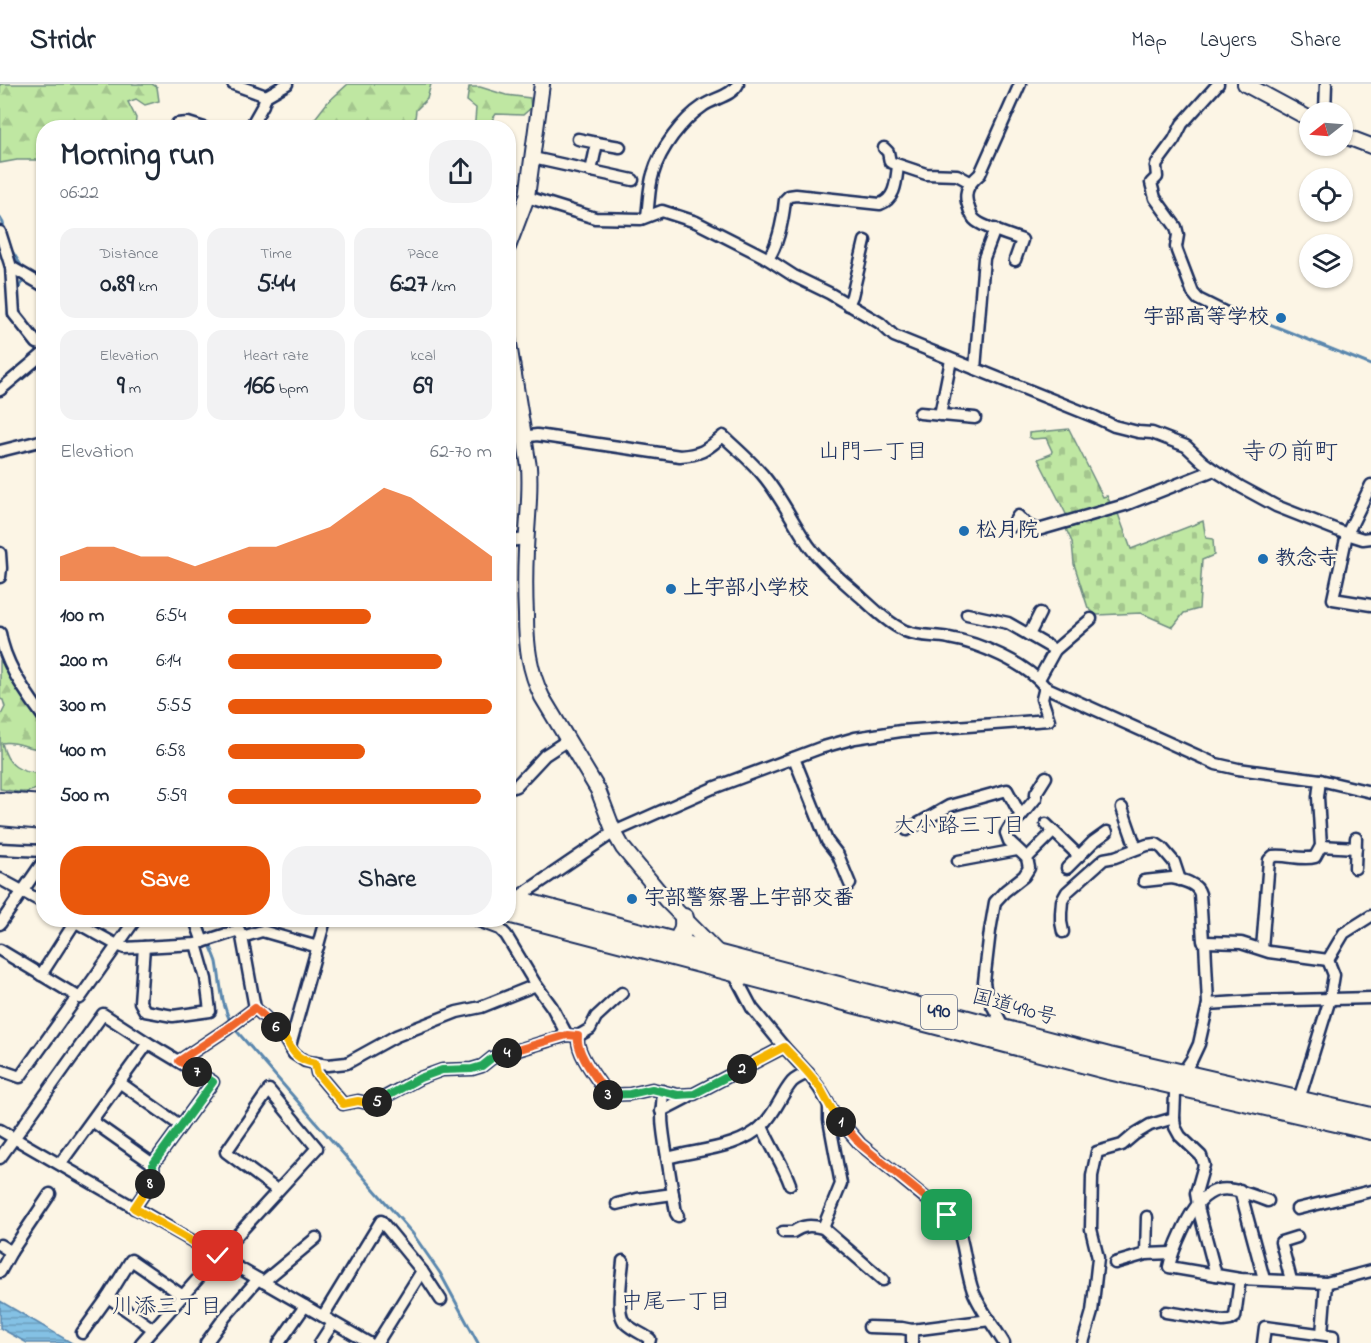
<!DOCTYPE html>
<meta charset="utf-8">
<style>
:root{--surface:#fff;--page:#f2f2f3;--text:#1f2937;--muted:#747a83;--line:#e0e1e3;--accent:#ea580c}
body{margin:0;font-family:"Indie Flower","Klee One",sans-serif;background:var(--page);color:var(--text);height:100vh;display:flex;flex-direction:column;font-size:22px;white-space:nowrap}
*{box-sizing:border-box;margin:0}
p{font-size:20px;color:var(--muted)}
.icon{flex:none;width:33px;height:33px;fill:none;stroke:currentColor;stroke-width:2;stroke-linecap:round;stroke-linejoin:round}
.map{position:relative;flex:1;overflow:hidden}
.drawer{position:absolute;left:36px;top:36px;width:480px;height:807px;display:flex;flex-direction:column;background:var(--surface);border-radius:24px;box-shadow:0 2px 4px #0004}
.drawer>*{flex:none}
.needle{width:39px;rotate:253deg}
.controls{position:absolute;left:1299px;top:18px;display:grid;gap:12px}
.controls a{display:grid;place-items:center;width:54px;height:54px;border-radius:50%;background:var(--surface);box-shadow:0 2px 4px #0004;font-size:30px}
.pin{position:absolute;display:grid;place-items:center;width:51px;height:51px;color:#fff;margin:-26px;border-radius:12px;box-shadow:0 3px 9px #0006}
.km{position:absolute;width:30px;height:30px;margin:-15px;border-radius:50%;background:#222;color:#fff;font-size:16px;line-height:30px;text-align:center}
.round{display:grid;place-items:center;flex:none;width:63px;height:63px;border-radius:24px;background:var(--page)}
.headline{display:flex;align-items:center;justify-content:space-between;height:102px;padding:0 24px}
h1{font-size:33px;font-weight:800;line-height:45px}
.metrics{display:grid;grid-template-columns:repeat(3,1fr);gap:9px;height:102px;padding:6px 24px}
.metrics div{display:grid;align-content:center;border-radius:15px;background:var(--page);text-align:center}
.metrics b{font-size:26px;font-weight:800}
.metrics small{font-size:16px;font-weight:400}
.metrics p{font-size:16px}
.chart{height:168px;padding:12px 24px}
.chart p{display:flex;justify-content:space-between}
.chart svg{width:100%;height:108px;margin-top:6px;fill:var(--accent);opacity:.7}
.primary-button{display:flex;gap:12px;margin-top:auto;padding:12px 24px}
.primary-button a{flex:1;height:69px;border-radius:24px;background:var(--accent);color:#fff;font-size:24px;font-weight:800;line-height:69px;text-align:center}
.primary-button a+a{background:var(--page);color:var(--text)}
ul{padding:0 24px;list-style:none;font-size:20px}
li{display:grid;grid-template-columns:96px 72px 1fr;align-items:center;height:45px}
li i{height:15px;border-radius:8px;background:var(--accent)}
header{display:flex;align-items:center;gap:36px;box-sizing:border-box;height:84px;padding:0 30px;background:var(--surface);border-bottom:2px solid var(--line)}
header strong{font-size:28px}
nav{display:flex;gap:33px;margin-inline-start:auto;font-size:21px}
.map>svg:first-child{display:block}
</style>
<header>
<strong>Stridr</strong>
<nav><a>Map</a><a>Layers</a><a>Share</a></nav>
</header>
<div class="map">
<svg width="1371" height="1259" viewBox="0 0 1371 1259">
<defs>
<pattern id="forest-firs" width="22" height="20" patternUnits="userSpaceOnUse" patternTransform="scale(1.5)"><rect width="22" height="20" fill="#bfe7a2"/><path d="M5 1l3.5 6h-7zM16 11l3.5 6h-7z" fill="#a4c68e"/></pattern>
<pattern id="cemetery-stones" width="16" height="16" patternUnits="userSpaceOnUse" patternTransform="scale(1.5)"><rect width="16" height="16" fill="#bfe7a2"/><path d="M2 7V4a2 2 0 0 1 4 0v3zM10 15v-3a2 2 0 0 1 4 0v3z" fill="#a4c68e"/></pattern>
<pattern id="water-rules" width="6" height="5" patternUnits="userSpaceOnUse" patternTransform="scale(1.5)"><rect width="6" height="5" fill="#84c1e4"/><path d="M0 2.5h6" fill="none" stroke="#6b9dbc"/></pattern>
</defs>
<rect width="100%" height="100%" fill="#fcf5e5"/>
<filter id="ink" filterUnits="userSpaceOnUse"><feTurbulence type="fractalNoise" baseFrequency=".0167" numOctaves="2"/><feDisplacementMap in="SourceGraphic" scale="12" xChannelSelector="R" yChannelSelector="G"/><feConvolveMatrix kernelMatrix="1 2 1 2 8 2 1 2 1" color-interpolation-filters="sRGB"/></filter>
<g filter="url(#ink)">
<g fill="url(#forest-firs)" stroke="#6d8b80" stroke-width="1.5">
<polygon points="0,0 152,0 157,3 159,17 145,21 136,15 128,18 136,34 135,43 44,44 43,76 17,76 0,79"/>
<polygon points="348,0 431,0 427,15 416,26 414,43 305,43 313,37 327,19"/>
<polygon points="469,3 480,3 506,11 530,14 531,24 523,31 496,30 490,39 488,43 472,43 475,37 476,24 467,17"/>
<path d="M0 577 13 590 28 620 42 639 43 665C29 666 17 656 2 659 7 682 20 689 43 690V701C27 712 18 708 0 705V633L5 623 3 616 0 615Z"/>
</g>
<g fill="url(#cemetery-stones)" stroke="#6d8b80" stroke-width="1.5">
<polygon points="1069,345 1103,413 1107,412 1111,421 1067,432 1038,375 1051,370 1052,367 1046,354 1033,355 1029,353 1029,349"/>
<polygon points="1117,427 1131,465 1203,437 1206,454 1213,455 1214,471 1202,476 1199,525 1184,529 1173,543 1141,529 1097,531 1088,524 1074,480 1072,458 1066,445"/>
</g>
<polygon fill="url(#water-rules)" stroke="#5a87ae" stroke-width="1.5" points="0,1217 72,1259 27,1259 0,1244"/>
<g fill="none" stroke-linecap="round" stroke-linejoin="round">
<g stroke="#5a87ae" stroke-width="3">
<polyline points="1152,90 1150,82 1153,77"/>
<polyline points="0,134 3,139 5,149"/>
<polyline points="10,164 24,186"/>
<polyline points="16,210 24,195"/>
<polyline points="1220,220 1371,281"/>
<polyline points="9,221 8,230 11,234"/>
<polyline points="201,836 208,853"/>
<path d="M210 860C212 866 215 872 217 878 221 901 221 923 234 944L413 1150 440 1189 478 1259"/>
</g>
<defs>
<g id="minor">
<polyline points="233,0 266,12"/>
<polyline points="1218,0 1182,40 1174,56 1157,79 1156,82 1157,93 1151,99 1155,114 1176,143 1178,151 1176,163 1177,167 1193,209 1198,215 1232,232"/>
<polyline points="1325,28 1326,0"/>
<polyline points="177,40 188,39 204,44"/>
<polyline points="250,44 263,21 266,12 287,0"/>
<polyline points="578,55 597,59"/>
<polyline points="884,64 888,68 890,78 926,90 957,91 970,98"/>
<polyline points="533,74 633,96"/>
<polyline points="591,87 597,59 620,63"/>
<polyline points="527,113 595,134 641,135 662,127 696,138 763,172 794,192 829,209 880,239 894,252 1095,333 1114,342 1138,348 1152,349 1186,362 1203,378 1214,386 1241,403 1276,422 1347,450 1363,455 1371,454"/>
<polyline points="508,129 520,133"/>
<path d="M647 132C649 118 649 102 653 90 660 65 682 36 703 22 714 14 732 12 738 0"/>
<polyline points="0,148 11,183 14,230 37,259 44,261"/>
<path d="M768 175C779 159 783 135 785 116L789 112 796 111 880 120C896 115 896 96 898 82"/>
<path d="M1015 176 1022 156C1012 152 981 143 974 135 970 130 969 124 967 118 964 105 971 98 980 90L1020 0"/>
<polyline points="11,183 44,202"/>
<polyline points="848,221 852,212 865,157"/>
<polyline points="975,285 984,174 995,145"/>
<polyline points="0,306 44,269"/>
<polyline points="920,329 975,334"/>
<polyline points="940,331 951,276"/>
<path d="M508 355 537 351 680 372C703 370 706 366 723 352 736 364 750 376 762 390 781 412 793 439 809 462 824 482 843 497 861 513 874 525 888 539 905 547 919 553 935 551 949 554 979 559 1026 579 1045 603L1216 680 1238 685 1320 696 1371 708"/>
<polyline points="0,367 44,356"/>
<polyline points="1371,401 1347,450 1333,515 1371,521"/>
<polyline points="1011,443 1018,432 1028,442 1038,446 1125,421 1214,386"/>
<polyline points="508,457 527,455"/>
<polyline points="0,469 1,484 0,493"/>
<polyline points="1040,529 1029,551 1055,566"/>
<polyline points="967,530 1008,539 1029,551"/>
<path d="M0 549C5 581 26 608 44 634"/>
<polyline points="1039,595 1055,566 1091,535"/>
<polyline points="794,674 827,757 838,771 850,800"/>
<polyline points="508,705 516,702 545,671 568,656"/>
<polyline points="1122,724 1136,764"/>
<polyline points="1046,740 1079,772"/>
<polyline points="907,746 949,722 1007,706 1021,732"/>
<polyline points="1321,762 1356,764"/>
<polyline points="0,765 44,767"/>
<polyline points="1027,774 1053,748"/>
<polyline points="958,777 1017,766"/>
<polyline points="1067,784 1093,758 1107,748"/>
<polyline points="1355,784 1356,754"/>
<polyline points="0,795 44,819"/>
<path d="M1144 797 1172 794C1183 796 1197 799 1200 810L1203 857 1205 858 1208 920 1199 960 1192 975 1182 990 1177 1002 1175 1010 1174 1034 1175 1043 1180 1052 1201 1072 1204 1081 1196 1109 1199 1127 1216 1191"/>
<polyline points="514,816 614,748 713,704 820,664 855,654 901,647 1049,636 1042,615 1045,603"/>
<polyline points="72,836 117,861 125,864 196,860 239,846 242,853 255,924 280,947 294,970 305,977 315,979 328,981 347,979 396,952 457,928 481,923 536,901"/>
<polyline points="195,836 203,858"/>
<path d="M478 836 479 837 500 845 506 851 536 901 552 923 567 951 578 952C575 969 599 997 608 1011L630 1010 652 1005 678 1011 694 1010 784 963"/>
<polyline points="0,840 44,776"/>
<polyline points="1063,848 1061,838 1061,829 1062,817 1067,808 1104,775 1115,773 1147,761 1156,760 1162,764 1174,778 1180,796"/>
<polyline points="242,853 262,847 318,863"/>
<polyline points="1205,858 1241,859 1269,868 1328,876"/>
<polyline points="144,863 140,918 145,927 173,932 210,927 206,895 196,860"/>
<path d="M1262 865 1269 776 1273 772C1287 770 1302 777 1315 773L1321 762 1318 713 1320 696"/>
<polyline points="0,866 80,914 135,836"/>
<polyline points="1328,876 1344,849 1371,832"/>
<path d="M733 888 752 924 784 963 808 989 819 1004 835 1031 860 1060 956 1139C965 1160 965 1185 973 1207 980 1225 994 1242 1004 1259"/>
<polyline points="41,891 75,838"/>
<polyline points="1208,920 1255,917 1371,914"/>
<polyline points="997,948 1000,936 986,910 984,898 990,847 995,818 1005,807 1024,792 1029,784 1027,774 1009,757 1006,749 1009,744 1021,732 1036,714 1036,709 1046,693"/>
<polyline points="578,952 590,945 596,933 622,909"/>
<polyline points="290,962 325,836"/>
<polyline points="179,977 227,945 255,924"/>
<polyline points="315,979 317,989 343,1020 358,1017 372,1020 420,994 442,986 472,985 482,982 492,974 567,951"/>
<polyline points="0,986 20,993 73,919"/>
<polyline points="119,998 181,1042"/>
<path d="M663 1007C660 1032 663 1048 667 1073 670 1092 673 1111 676 1129L678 1132"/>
<polyline points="1299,1019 1301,1009 1330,915 1334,891 1328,876"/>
<polyline points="661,1027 688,1013"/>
<polyline points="92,1037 153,1080"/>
<path d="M762 1042C770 1062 783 1080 790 1100"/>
<polyline points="0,1046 369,1259"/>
<polyline points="0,1074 103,930 148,959 213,998 153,1080 154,1095 134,1124"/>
<path d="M667 1074C699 1065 739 1065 763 1041 776 1028 781 1011 792 998 796 994 803 991 808 989"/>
<polyline points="60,1080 148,959"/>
<polyline points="1240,1106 1264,1195"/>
<path d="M1268 1117C1224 1100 1207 1096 1184 1143 1178 1156 1172 1168 1169 1183L1240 1195 1326 1199 1371 1187"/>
<polyline points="617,1120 637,1115 673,1110"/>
<polyline points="1297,1125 1371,1107"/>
<polyline points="823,1144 841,1100 829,1036 829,1023"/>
<path d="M783 1148H793C803 1141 811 1141 823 1144L883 1196"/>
<polyline points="0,1161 11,1168 50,1110"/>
<polyline points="1146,1170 1147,1133"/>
<path d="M623 1177C622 1191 615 1229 625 1239 632 1246 643 1250 650 1255L649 1259"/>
<polyline points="1115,1179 1146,1170 1172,1169"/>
<polyline points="0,1188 11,1168"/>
<polyline points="1291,1196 1281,1158 1297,1153"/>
<polyline points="263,1198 316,1154"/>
<polyline points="108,1213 153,1245"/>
<polyline points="1166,1228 1223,1237 1230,1236 1235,1233 1240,1195"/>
<polyline points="323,1232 381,1137 422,1187 441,1216"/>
<polyline points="869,1243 902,1244 912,1246 990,1236"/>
<polyline points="912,1246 912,1259"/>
<polyline points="82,1249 108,1213 131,1176 183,1212"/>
<polyline points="1322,1250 1326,1199"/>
<polyline points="141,1259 218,1172 317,1064 269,1006 226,1068 277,1106"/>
<polyline points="206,1259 225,1233 258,1195"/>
<polyline points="279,1259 305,1222"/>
<polyline points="320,1259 333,1239"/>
<polyline points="377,1259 422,1187"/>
<polyline points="1083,1259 1092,1228 1098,1174 1091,1145 1092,1092 1097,1068 1122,1061 1135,1050 1150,1041 1174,1034"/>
<polyline points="1263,1259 1265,1243 1333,1252 1333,1259"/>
</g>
<g id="tertiary">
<polyline points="1245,0 1310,35"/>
<polyline points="1342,51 1371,62"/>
<polyline points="508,163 527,113 542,0"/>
<path d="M508 254 529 383C531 411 527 438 526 466 525 488 525 510 526 531 526 560 529 586 542 613L598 706 614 748 623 764 666 816 721 872"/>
</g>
<g id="trunk">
<polyline points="0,718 44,721"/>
<polyline points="0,732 44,736"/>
<polyline points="508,814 675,858 720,871 1109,973 1371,1033"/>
<polyline points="508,829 1109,986 1371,1046"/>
<path d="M675 858C683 851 685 844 684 834"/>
</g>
</defs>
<use href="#minor" stroke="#1b2f5e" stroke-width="15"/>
<use href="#tertiary" stroke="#1b2f5e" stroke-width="18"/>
<use href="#trunk" stroke="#1b2f5e" stroke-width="22"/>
<use href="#minor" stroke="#fcf5e5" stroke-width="10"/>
<use href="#tertiary" stroke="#fcf5e5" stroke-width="14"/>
<use href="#trunk" stroke="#fcf5e5" stroke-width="18"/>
</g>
</g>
<g fill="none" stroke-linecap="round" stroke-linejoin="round" filter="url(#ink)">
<defs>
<polyline id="split-1" points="841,1038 860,1060 947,1131"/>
<path id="split-2" d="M742 985 784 963C796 976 810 989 820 1004 827 1016 832 1028 841 1038"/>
<polyline id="split-3" points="608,1011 630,1010 652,1005 678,1011 694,1010 742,985"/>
<path id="split-4" d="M507 969 567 951 578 952C575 969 599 997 608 1011"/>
<polyline id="split-5" points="377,1018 420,994 442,986 472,985 482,982 492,974 507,969"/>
<path id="split-6" d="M276 943C293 958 287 974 315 979L317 989 343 1020 358 1017 372 1020 377 1018"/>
<polyline id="split-7" points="197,988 179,977 227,945 255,924 276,943"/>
<polyline id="split-8" points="150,1100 154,1095 153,1080 213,998 197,988"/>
<polyline id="split-9" points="150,1100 134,1124 218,1172"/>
</defs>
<use href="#split-1" stroke="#fff" stroke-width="12"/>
<use href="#split-2" stroke="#fff" stroke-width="12"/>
<use href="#split-3" stroke="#fff" stroke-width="12"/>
<use href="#split-4" stroke="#fff" stroke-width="12"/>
<use href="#split-5" stroke="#fff" stroke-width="12"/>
<use href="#split-6" stroke="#fff" stroke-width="12"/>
<use href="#split-7" stroke="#fff" stroke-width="12"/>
<use href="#split-8" stroke="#fff" stroke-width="12"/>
<use href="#split-9" stroke="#fff" stroke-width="12"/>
<use href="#split-1" stroke="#f0652b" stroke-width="8"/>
<use href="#split-2" stroke="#f5b400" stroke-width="8"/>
<use href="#split-3" stroke="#22a559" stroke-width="8"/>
<use href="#split-4" stroke="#f0652b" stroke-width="8"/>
<use href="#split-5" stroke="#22a559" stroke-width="8"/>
<use href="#split-6" stroke="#f5b400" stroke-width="8"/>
<use href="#split-7" stroke="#f0652b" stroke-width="8"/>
<use href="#split-8" stroke="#22a559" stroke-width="8"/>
<use href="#split-9" stroke="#f5b400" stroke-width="8"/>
</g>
<g fill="#1f6fb2" stroke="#fcf5e5" stroke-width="2">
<circle cx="1281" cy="234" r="6"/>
<circle cx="964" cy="447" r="6"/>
<circle cx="1263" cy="475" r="6"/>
<circle cx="671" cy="505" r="6"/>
<circle cx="632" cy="815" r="6"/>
</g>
<g text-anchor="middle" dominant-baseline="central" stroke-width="5" stroke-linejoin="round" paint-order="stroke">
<rect fill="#fcf5e5" stroke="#5e6a86" stroke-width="1.5" x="921" y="911" width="36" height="34" rx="4.5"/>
<g font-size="20" font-weight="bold" fill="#1b2f5e">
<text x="939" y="928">490</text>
</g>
<g font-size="21" font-weight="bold" fill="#1b2f5e" stroke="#fcf5e5" text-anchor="start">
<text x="1269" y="234" text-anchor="end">宇部高等学校</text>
<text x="976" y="447">松月院</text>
<text x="1275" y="475">教念寺</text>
<text x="683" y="505">上宇部小学校</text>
<text x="644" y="815">宇部警察署上宇部交番</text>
</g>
<g font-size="21" fill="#1b2f5e" stroke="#fcf5e5">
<text transform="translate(1014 924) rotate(15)">国道490号</text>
</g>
<g font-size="22" fill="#1b2f5e" stroke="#fcf5e5">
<text x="873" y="369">山門一丁目</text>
<text x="959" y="743">大小路三丁目</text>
<text x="676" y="1219">中尾一丁目</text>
<text x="167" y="1224">川添三丁目</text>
</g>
<g font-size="24" fill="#1b2f5e" stroke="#fcf5e5">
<text x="1290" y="369">寺の前町</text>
</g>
</g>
</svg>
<div class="controls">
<a><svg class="needle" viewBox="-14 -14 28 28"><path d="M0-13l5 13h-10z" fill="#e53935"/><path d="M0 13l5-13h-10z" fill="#747a83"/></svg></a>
<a><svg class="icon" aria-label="locate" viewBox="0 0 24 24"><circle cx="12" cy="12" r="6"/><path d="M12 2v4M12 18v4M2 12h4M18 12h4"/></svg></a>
<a><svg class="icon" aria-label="layers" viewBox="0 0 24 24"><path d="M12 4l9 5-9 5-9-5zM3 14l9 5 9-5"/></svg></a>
</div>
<div class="pin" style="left:947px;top:1131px;background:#1e9e55"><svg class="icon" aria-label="arrive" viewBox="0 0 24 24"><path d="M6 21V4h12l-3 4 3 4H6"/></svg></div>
<div class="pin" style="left:218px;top:1172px;background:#d93025"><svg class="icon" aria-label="check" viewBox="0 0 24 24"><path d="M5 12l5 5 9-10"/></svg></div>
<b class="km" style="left:841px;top:1038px">1</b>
<b class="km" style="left:742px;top:985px">2</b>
<b class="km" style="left:608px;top:1011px">3</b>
<b class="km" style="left:507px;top:969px">4</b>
<b class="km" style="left:377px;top:1018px">5</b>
<b class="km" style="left:276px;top:943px">6</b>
<b class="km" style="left:197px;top:988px">7</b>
<b class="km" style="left:150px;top:1100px">8</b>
<section class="drawer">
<div class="headline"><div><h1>Morning run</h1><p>06:22</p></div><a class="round"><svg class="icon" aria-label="share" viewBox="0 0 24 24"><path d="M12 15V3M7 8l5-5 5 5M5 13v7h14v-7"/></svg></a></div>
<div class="metrics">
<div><p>Distance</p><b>0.89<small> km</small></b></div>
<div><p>Time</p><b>5:44</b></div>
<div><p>Pace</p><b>6:27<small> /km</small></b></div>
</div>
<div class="metrics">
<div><p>Elevation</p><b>9<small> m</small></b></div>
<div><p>Heart rate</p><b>166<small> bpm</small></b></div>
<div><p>kcal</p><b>69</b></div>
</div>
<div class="chart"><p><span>Elevation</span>62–70 m</p>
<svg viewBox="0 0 160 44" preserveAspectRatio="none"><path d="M0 44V34L10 30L20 30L30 34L40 34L50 38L60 34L70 30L80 30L90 26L100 22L110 14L120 6L130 10L140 18L150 26L160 34V44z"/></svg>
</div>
<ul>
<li><b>100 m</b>6:54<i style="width:54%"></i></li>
<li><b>200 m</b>6:14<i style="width:81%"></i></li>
<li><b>300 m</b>5:55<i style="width:100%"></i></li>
<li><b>400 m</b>6:58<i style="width:52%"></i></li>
<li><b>500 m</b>5:59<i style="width:96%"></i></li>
</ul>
<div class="primary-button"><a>Save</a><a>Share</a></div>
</section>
</div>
